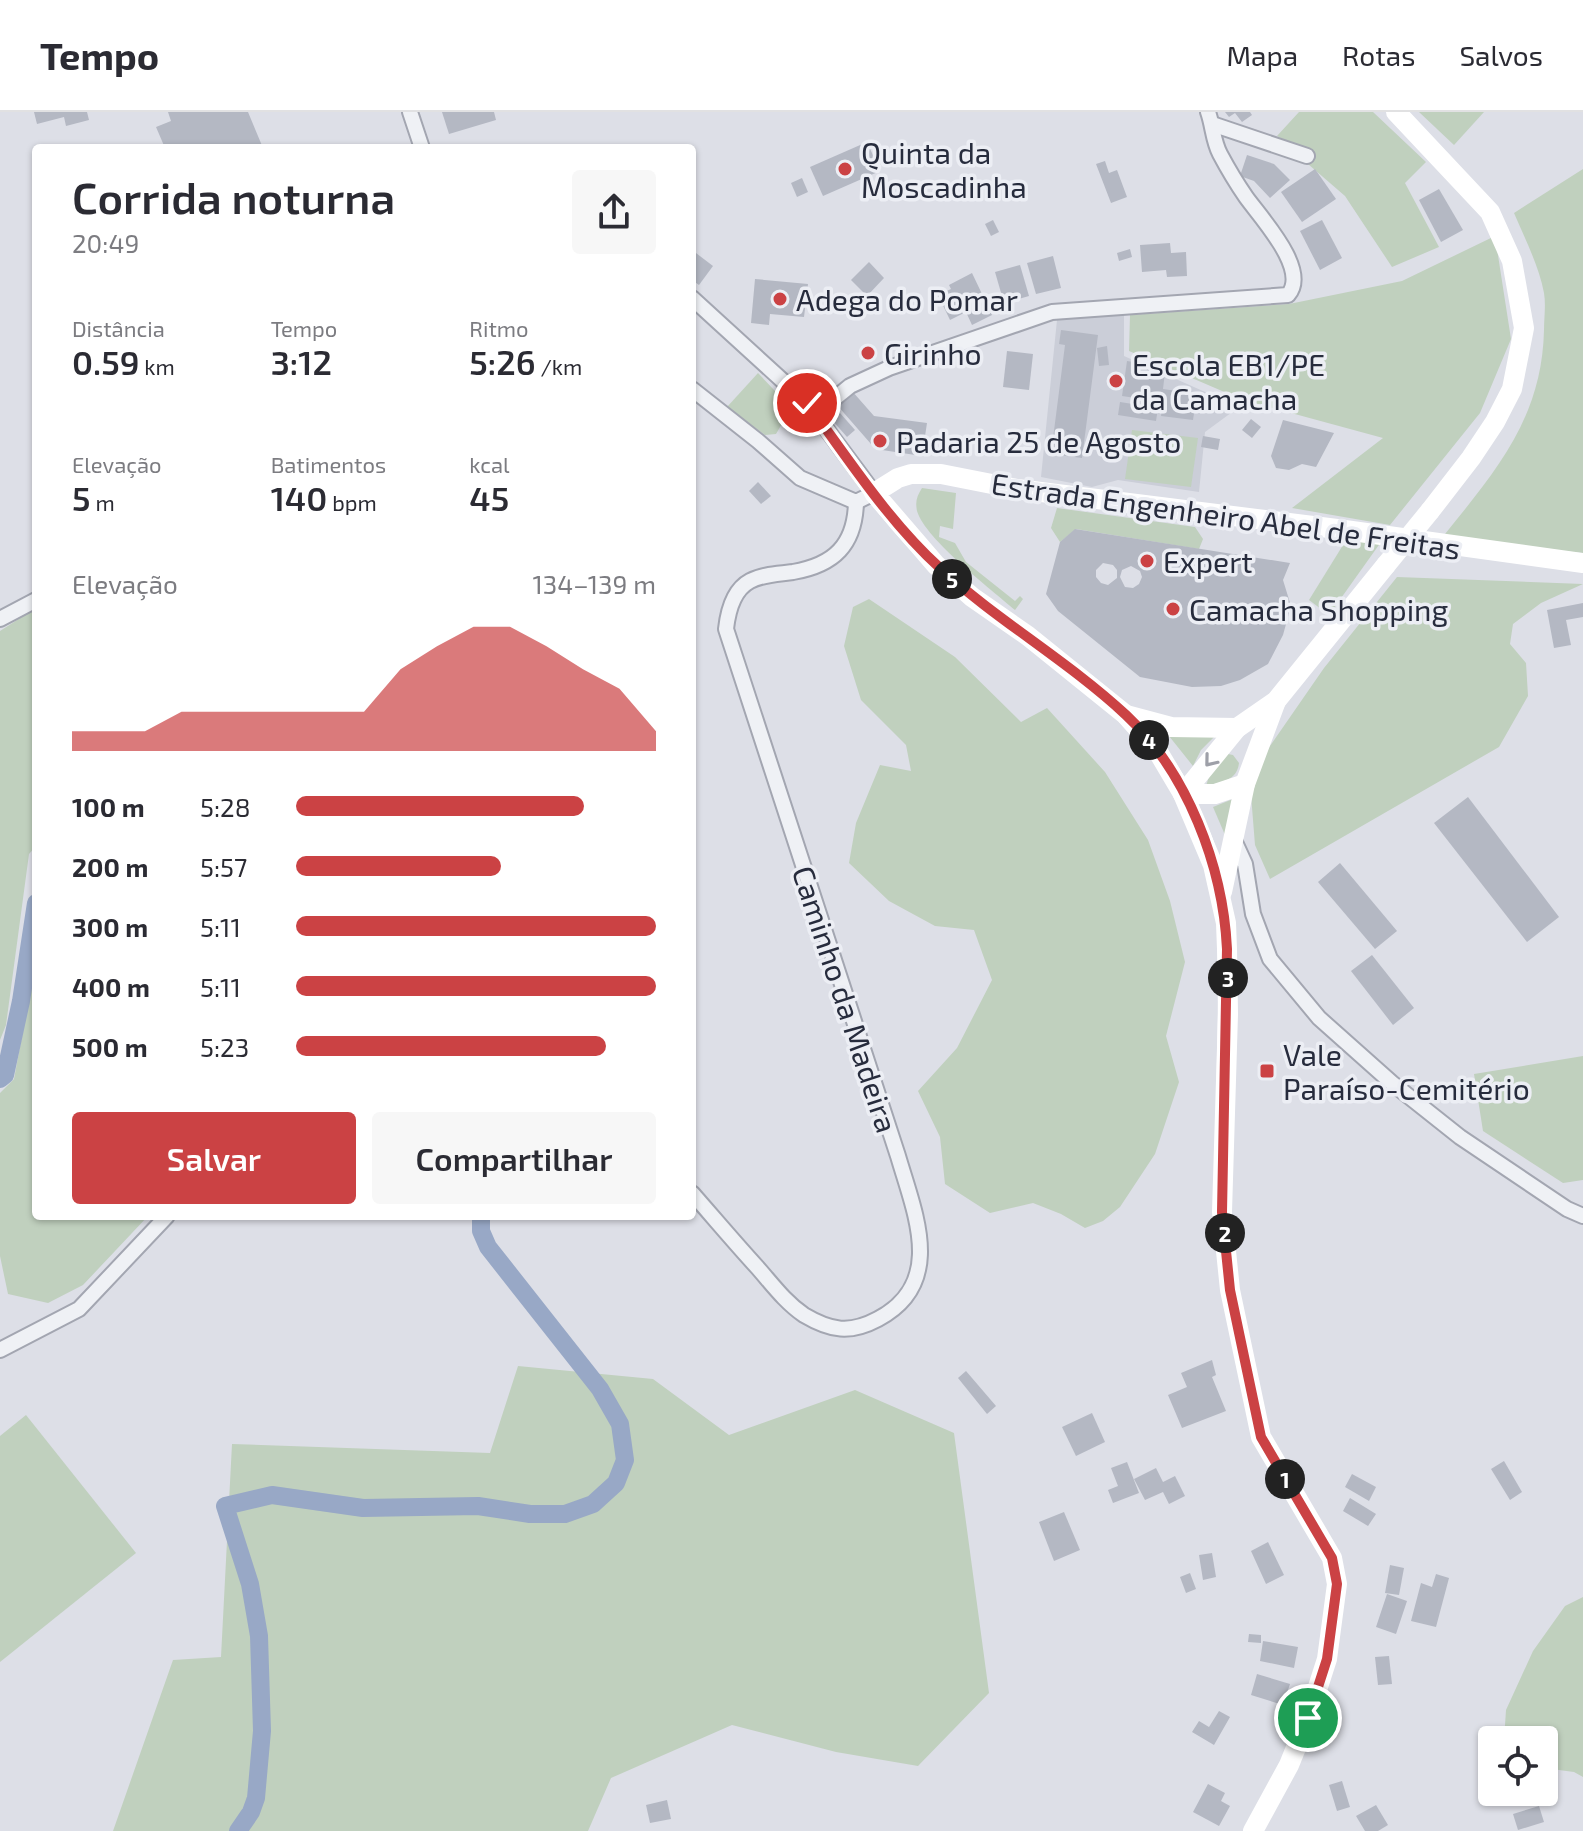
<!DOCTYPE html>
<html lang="pt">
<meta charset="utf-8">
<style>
:root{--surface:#fff;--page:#f7f7f7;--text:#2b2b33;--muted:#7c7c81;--line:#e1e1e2;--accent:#cb4244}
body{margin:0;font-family:"Exo 2",sans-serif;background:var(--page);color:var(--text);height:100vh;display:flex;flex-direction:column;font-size:30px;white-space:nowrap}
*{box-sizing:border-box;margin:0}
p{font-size:26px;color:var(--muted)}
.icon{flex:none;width:44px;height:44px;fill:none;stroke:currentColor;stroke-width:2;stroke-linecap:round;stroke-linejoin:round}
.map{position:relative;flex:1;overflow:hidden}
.drawer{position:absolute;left:32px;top:32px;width:664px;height:1076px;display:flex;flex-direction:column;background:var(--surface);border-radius:8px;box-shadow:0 2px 6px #0004}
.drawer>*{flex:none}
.controls{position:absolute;left:1478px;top:1614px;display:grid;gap:16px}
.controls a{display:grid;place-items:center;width:80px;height:80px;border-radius:8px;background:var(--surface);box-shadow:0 2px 6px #0004;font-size:40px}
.pin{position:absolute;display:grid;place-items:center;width:68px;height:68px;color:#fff;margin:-34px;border:4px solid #fff;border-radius:50%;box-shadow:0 2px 8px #0007}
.km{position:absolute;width:40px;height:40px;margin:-20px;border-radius:50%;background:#222;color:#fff;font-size:22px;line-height:40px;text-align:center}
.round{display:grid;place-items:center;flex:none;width:84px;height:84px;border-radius:8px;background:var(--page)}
.head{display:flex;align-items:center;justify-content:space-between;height:136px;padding:0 40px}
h1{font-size:44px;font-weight:600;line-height:60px}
.metrics{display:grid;grid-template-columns:repeat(3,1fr);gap:12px;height:136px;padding:8px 40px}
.metrics div{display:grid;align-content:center}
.metrics b{font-size:34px;font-weight:600}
.metrics small{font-size:22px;font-weight:400}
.metrics p{font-size:22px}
.chart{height:224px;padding:16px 40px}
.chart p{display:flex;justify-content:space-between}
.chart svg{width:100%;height:144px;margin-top:8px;fill:var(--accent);opacity:.7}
.button{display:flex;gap:16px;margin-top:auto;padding:16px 40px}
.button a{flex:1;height:92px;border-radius:8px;background:var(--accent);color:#fff;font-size:32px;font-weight:600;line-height:92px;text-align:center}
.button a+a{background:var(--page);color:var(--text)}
ul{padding:0 40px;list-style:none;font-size:26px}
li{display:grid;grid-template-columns:128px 96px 1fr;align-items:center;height:60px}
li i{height:20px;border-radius:10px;background:var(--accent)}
header{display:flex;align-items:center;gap:48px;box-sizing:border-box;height:112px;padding:0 40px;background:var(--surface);border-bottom:2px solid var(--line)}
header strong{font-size:38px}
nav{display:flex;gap:44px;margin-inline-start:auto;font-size:28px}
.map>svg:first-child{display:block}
</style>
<header>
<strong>Tempo</strong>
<nav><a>Mapa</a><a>Rotas</a><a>Salvos</a></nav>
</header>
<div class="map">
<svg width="1583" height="1719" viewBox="0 0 1583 1719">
<rect width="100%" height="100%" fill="#dddfe7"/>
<polygon fill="#cbced8" points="1124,201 1124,244 1239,295 1205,320 1199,380 1118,368 1092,375 1041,365 1057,208"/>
<g fill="#c0d0be">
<polygon points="1299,0 1373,0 1426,50 1405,71 1439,135 1392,155 1345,84 1308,52 1312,42 1277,24"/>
<polygon points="1419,0 1484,0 1454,33"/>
<path d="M1583 57V441L1441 427C1494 361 1542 308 1544 218 1544 206 1546 193 1544 181 1539 154 1525 127 1514 101Z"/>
<polygon points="1495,124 1511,227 1480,301 1390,413 1292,396 1383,326 1243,288 1129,239 1130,203 1289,192 1402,169"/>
<polygon points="758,261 791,296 776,322 765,323 727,295"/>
<polygon points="1132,318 1198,326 1191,375 1125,367"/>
<path d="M922 376 956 381 953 417 940 414 939 425 955 431 966 450 1015 489 1020 484 1023 487 1015 498C991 477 926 428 917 399 915 389 917 384 922 376Z"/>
<polygon points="1057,396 1195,415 1203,427 1199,437 1076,417 1060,430 1051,416"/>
<polygon points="1348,425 1381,430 1329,503 1309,488"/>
<polygon points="1397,465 1583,472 1541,491 1513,512 1510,532 1526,551 1528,584 1499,635 1270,767 1255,733 1251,683 1263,644 1324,556"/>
<polygon points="869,487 955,545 1021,610 1047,596 1105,660 1148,728 1170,789 1185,850 1166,924 1179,970 1155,1042 1120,1095 1103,1109 1085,1116 1061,1102 1033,1091 990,1101 945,1072 940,1025 918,979 957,936 992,868 974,818 935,814 889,789 849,751 856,711 880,653 911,659 906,633 861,588 844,534 853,495"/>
<polygon points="36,496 36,734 29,742 6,913 0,928 0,519"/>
<polygon points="1169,624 1215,624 1201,638 1193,654"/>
<path d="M1228 642 1233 643 1239 651C1237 669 1221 670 1206 674L1210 661Z"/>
<polygon points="1233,687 1225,723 1213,695"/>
<polygon points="36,849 36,1104 148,1104 83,1173 48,1191 8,1182 0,1144 0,981 14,967"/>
<polygon points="1583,944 1583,1068 1563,1071 1483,1019 1474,962"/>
<polygon points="518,1254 653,1267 729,1323 855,1278 954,1321 989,1581 918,1654 836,1640 732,1613 611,1666 588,1719 113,1719 173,1548 221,1545 232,1332 490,1341"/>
<polygon points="26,1303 136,1441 0,1550 0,1324"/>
<polygon points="1583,1485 1583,1665 1574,1660 1544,1656 1544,1628 1504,1628 1506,1598 1533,1539 1565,1494"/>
</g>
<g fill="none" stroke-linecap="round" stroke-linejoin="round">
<g stroke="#98a8c6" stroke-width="18">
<polyline points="0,967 5,963 21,889 36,791"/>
<polyline points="238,1719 251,1700 256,1686 262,1619 259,1524 250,1472 225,1394 272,1383 363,1396 478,1394 530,1402 565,1402 593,1392 616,1371 625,1348 620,1312 600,1277 488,1135 481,1119 481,1104"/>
</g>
</g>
<g fill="#b4b8c3" fill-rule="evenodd">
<polygon points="34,0 87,0 89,8 66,14 64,5 37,12"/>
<polygon points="168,0 248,0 263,36 165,36 156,15 171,9"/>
<polygon points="442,0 494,0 496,8 449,22"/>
<polygon points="1225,0 1250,0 1252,3 1242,10 1235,1 1229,5"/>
<polygon points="867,30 880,59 823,84 810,55"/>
<polygon points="1247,43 1274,52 1290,68 1270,86 1254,69 1240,64"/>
<polygon points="1105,49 1109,61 1117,58 1127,85 1111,91 1096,52"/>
<polygon points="1315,57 1336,87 1302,110 1281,80"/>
<polygon points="802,66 808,80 797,85 791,71"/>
<polygon points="1439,77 1463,118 1441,130 1419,88"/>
<polygon points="993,108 999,120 991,124 985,112"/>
<polygon points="1322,108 1342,146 1320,158 1300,119"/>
<polygon points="1170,131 1171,141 1186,140 1187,164 1167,165 1166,158 1142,160 1140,133"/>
<polygon points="1130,137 1132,145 1119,149 1117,141"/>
<polygon points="692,138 713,154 699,173 692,168"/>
<polygon points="1053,144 1061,176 1036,182 1027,151"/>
<polygon points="869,150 884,166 867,184 851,168"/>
<polygon points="1020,153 1029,184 1004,191 995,160"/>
<polygon points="972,161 992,203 972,213 966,200 950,208 938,183 951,177 949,173"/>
<polygon points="755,167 808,172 804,205 770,202 769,213 751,211"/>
<polygon points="1061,218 1098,223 1082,346 1051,342 1065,233 1059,232"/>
<polygon points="1107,234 1109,253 1099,254 1097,236"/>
<polygon points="1007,239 1033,242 1029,278 1003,275"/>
<polygon points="1127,249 1153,253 1152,258 1165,260 1163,277 1197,282 1193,308 1161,304 1163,290 1122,284"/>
<polygon points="852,279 874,304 927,311 922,344 882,338 871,332 837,293"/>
<polygon points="1120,290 1158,296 1156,309 1118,303"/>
<polygon points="840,301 855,318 847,325 832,308"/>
<polygon points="1251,307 1261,315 1252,326 1242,318"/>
<polygon points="1283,308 1334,321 1316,355 1302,352 1289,358 1276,356 1271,344"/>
<polygon points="1203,324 1220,327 1218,338 1201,335"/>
<polygon points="758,370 771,384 761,392 749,379"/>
<path d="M1075 417 1290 451 1283 468 1291 494 1283 523 1268 552 1240 568 1221 574 1192 575 1140 565 1058 499 1046 482 1060 430ZM1103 451 1113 453 1117 458V466L1108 473 1101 471 1096 465V458ZM1131 454 1140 459 1142 465 1139 472 1133 476 1125 475 1120 465 1122 458Z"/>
<polygon points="1583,491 1583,505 1566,508 1571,533 1554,536 1547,498"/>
<polygon points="1468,685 1559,805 1527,830 1434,711"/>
<polygon points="1340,751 1397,819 1375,837 1318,770"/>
<polygon points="1372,843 1414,896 1393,913 1351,859"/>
<polygon points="1212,1248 1216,1263 1212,1265 1226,1299 1182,1316 1168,1283 1187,1275 1181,1261"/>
<polygon points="966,1259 996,1294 987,1302 958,1266"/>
<polygon points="1092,1301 1105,1330 1076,1344 1062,1315"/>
<polygon points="1504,1349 1522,1380 1510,1388 1491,1357"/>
<polygon points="1127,1350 1139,1381 1113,1391 1108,1378 1118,1374 1111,1356"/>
<polygon points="1156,1356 1163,1370 1175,1364 1185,1384 1169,1392 1163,1380 1145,1388 1134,1367"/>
<polygon points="1352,1362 1376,1375 1369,1389 1345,1375"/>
<polygon points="1350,1386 1376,1402 1368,1414 1343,1399"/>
<polygon points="1064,1400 1080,1438 1054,1449 1039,1410"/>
<polygon points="1268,1430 1284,1463 1266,1472 1251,1439"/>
<polygon points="1212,1441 1216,1465 1203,1468 1199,1443"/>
<polygon points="1390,1453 1404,1456 1399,1483 1385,1481"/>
<polygon points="1190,1461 1196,1477 1186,1481 1180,1465"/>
<polygon points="1436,1462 1449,1466 1436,1515 1411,1509 1421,1471 1432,1475"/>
<polygon points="1387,1482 1407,1489 1396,1522 1376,1515"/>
<polygon points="1249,1522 1261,1523 1261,1531 1248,1530"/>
<polygon points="1263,1529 1298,1535 1294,1556 1260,1549"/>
<polygon points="1389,1544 1392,1572 1378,1573 1375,1545"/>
<polygon points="1257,1562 1290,1572 1283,1593 1251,1583"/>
<polygon points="1219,1599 1230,1605 1214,1633 1192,1620 1199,1609 1209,1615"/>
<polygon points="1342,1669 1350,1695 1337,1699 1329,1673"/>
<polygon points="1208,1672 1225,1681 1221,1689 1230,1694 1219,1714 1193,1700"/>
<polygon points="667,1688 671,1707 650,1711 646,1693"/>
<polygon points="1376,1693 1388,1713 1378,1719 1365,1719 1356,1704"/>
<polygon points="1539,1694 1544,1710 1518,1718 1513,1702"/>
</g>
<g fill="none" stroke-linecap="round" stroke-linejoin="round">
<defs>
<g id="minor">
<polyline points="410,0 422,36"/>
<polyline points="1212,12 1307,44"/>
<polyline points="692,186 807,291 874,381 856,390 800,366 758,329 692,277"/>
<path d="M807 291 834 287 850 274 889 256 1052 200 1288 183C1310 158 1261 106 1246 85 1237 72 1228 57 1220 42 1213 29 1213 14 1208 0"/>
<polyline points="0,507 36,488"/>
<polyline points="1233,726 1245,752 1253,802 1270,847 1319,906 1392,971 1460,1025 1567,1097 1583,1104"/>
<path d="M692 1081C714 1106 735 1131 757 1155 772 1172 785 1190 804 1203 831 1219 850 1222 878 1207 946 1171 915 1102 898 1044L726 517C728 499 733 478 750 469 763 462 779 462 793 460 834 453 855 433 856 390"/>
<polyline points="0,1238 79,1197 167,1104"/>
</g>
</defs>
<use href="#minor" stroke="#a3a6b1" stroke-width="18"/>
<use href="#minor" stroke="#eff1f5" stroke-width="14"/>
<g stroke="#fff" stroke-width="20">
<polyline points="1396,0 1490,100 1512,149 1524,216 1512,277 1495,310 1471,346 1430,399"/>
<polyline points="1126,603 1171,615 1237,616"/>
<polyline points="1183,682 1237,616 1276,589 1386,453"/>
<polyline points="1183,682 1215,682 1245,672"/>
<polyline points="1222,780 1245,672 1276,589"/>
<polyline points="1253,1719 1289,1653 1308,1606 1327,1547 1337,1472 1332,1446 1261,1325 1230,1178 1222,1100 1228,902 1227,837 1226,811 1213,753 1183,682 1157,638 1126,603 1028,524 972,485 936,453 874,381 898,366 911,362 941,362 1017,377 1345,418 1583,451"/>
</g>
<polyline stroke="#fff" stroke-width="20" points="1386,453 1430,399"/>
</g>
<defs><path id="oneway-chevron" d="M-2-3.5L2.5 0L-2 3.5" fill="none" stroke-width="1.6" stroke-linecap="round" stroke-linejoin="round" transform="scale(2)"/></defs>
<use stroke="#9ea0a8" href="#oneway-chevron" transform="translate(1210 649) rotate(129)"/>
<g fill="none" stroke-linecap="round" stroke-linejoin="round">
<defs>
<path id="route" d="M807 291C848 346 888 409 940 456 998 509 1068 549 1126 603 1187 660 1223 754 1227 837L1222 1100 1230 1178 1261 1325 1332 1446 1337 1472 1327 1547 1308 1606"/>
</defs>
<use href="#route" stroke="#fff" stroke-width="16"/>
<use href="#route" stroke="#cb4244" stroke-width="10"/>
</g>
<g fill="#cb4244" stroke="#eceef4" stroke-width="3">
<circle cx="845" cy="57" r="8"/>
<circle cx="780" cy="187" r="8"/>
<circle cx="868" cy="241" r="8"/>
<circle cx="1116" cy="269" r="8"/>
<circle cx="880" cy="329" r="8"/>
<circle cx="1147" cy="449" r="8"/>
<circle cx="1173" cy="497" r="8"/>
<rect x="1259" y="951" width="16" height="16" rx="4"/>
</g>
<g text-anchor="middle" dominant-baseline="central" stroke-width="7" stroke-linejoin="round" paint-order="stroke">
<g font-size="30" fill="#272c3d" stroke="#eceef4" text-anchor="start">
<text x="861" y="40">Quinta da<tspan x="861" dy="34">Moscadinha</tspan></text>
<text x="796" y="187">Adega do Pomar</text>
<text x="884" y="241">Girinho</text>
<text x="1132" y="252">Escola EB1/PE<tspan x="1132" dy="34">da Camacha</tspan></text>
<text x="896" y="329">Padaria 25 de Agosto</text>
<text x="1163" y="449">Expert</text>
<text x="1189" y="497">Camacha Shopping</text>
<text x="1283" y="942">Vale<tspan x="1283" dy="34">Paraíso-Cemitério</tspan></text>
</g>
<g font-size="30" fill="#272c3d" stroke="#eceef4">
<text transform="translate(1226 403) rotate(8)">Estrada Engenheiro Abel de Freitas</text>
<text transform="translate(846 887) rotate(72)">Caminho da Madeira</text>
</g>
</g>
</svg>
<div class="controls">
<a><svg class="icon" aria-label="locate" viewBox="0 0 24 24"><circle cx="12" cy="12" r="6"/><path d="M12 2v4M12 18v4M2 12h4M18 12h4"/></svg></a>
</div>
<div class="pin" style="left:1308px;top:1606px;background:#1e9e55"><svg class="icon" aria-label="arrive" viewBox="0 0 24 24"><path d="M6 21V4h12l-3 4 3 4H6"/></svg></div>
<div class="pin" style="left:807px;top:291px;background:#d93025"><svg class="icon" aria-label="check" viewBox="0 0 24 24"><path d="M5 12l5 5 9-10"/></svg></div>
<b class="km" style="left:1285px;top:1367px">1</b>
<b class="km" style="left:1225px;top:1121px">2</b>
<b class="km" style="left:1228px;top:866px">3</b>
<b class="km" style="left:1149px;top:628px">4</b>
<b class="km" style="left:952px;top:467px">5</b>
<section class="drawer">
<div class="head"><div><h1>Corrida noturna</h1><p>20:49</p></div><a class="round"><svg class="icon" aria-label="share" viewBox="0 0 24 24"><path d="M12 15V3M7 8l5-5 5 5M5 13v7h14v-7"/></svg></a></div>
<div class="metrics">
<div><p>Distância</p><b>0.59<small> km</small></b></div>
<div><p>Tempo</p><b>3:12</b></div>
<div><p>Ritmo</p><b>5:26<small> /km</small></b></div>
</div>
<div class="metrics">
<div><p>Elevação</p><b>5<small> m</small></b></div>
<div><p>Batimentos</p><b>140<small> bpm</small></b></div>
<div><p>kcal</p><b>45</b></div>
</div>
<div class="chart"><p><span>Elevação</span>134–139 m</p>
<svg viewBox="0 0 160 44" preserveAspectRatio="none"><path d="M0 44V38L10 38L20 38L30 32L40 32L50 32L60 32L70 32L80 32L90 19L100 12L110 6L120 6L130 12L140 19L150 25L160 38V44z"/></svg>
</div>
<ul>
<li><b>100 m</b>5:28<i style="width:80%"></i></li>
<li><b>200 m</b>5:57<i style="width:57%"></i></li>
<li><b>300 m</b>5:11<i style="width:100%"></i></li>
<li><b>400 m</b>5:11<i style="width:100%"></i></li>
<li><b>500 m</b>5:23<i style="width:86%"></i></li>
</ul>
<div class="button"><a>Salvar</a><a>Compartilhar</a></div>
</section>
</div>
